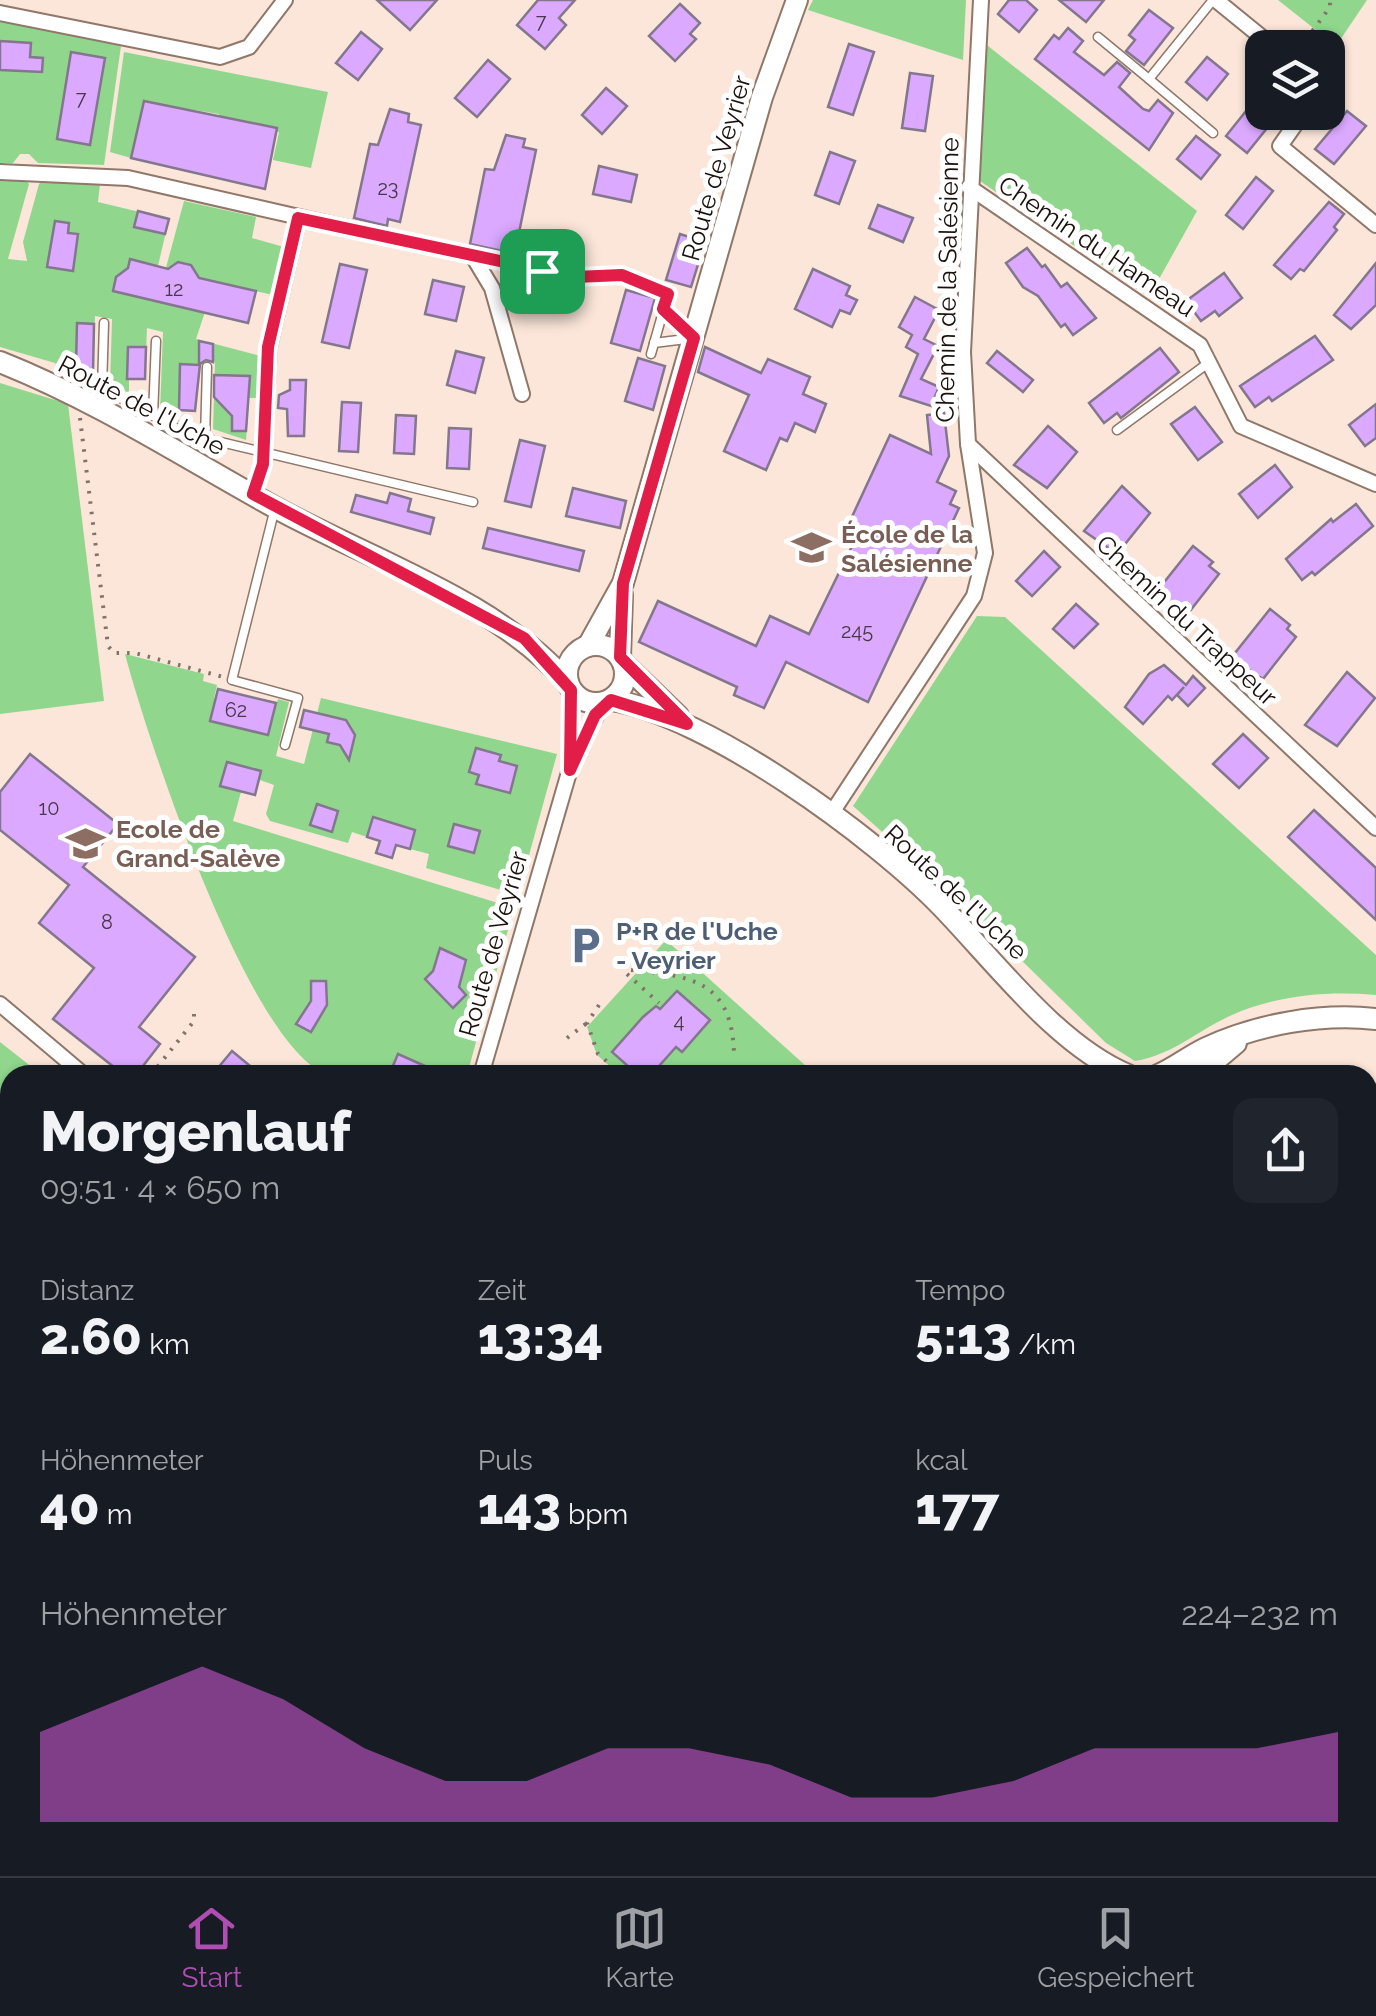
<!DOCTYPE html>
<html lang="de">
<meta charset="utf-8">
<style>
:root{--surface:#171b24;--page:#20242c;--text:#f1f3f6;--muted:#9ea1a6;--line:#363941;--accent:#af4db3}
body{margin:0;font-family:Raleway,sans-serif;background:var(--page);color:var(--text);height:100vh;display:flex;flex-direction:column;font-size:38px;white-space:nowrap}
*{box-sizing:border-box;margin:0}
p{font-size:32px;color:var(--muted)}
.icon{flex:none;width:55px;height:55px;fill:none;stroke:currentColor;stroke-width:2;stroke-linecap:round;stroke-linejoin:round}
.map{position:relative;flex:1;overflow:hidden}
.details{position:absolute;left:0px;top:1065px;width:1378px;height:812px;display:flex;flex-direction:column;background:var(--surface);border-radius:30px 30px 0 0;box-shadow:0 2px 8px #0004}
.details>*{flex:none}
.fabs{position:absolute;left:1245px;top:30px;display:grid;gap:20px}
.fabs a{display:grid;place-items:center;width:100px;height:100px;border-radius:20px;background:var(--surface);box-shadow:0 2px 8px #0004;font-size:50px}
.pin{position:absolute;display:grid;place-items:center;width:85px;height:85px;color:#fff;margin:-42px;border-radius:20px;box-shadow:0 5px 15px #0006}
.round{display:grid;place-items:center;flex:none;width:105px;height:105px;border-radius:20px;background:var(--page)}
.overview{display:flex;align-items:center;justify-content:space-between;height:170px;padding:0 40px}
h1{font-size:55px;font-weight:800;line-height:75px}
.metrics{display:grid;grid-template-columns:repeat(3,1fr);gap:15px;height:170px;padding:10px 40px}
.metrics div{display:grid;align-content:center}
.metrics b{font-size:50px;font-weight:800}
.metrics small{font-size:28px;font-weight:400}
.metrics p{font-size:28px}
.chart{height:280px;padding:20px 40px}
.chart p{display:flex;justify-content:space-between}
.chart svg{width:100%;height:180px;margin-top:10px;fill:var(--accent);opacity:.7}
.tab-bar{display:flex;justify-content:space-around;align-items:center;height:140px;border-top:2px solid var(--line);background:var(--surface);font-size:28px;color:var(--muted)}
.tab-bar a{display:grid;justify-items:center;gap:5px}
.tab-bar .selected{color:var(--accent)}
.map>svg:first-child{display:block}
</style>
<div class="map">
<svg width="1376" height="1876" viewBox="0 0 1376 1876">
<rect width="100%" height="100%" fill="#fbe6d9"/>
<g fill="#90d78d">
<polygon points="813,0 966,0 963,60 808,10"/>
<polygon points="1278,0 1367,0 1336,46"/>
<polygon points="0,21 121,46 104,165 38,163 29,154 20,154 13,163 0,163"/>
<polygon points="983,42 1197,211 1149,297 977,179"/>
<polygon points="124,52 328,92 311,168 273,160 279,132 263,129 264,125 219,118 219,114 144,102 131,158 110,152"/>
<polygon points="46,177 100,184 98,202 169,219 150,300 157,301 184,201 256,217 252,238 284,247 273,295 215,282 196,339 261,356 259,398 249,398 246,440 213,429 215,362 199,361 197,386 179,389 179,422 160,412 163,332 147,328 145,379 129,379 129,393 110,384 112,319 95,316 94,352 76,355 79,381 60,372 55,363 0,347 0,180 25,179 29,184 8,259 27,261 23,242 39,184"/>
<polygon points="0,383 68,404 104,701 0,714"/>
<path d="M977 616 1005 617 1376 955V995C1327 991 1278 995 1232 1015 1198 1030 1173 1055 1135 1061L1106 1043 970 910 853 806Z"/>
<path d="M125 654 204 674 203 681 217 685 214 698 268 734 278 699 289 702 276 756 304 764 321 698 557 754 518 895 426 868 429 854 410 849 415 830 374 817 367 837 352 832 348 843 270 821 266 814 274 785 260 780 255 795 241 792 233 821 514 908 496 973 480 977 477 991 487 1002 467 1075C438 1075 351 1082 329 1075 250 1052 146 734 125 654Z"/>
<polygon points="666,940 816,1075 620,1075 597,1055 587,1027"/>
<polygon points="0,1042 42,1075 10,1075 10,1266 0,1259"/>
<polygon points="424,1868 606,1868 614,1876 419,1876"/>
</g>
<g fill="#dba9ff" stroke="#83768d" stroke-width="2.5">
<polygon points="377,0 437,0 410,30"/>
<polygon points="538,0 575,0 559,18 566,25 545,49 517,25"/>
<polygon points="1009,0 1026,0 1037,10 1019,32 998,14"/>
<polygon points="1059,0 1104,0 1086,22"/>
<polygon points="680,4 700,23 690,34 696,39 675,61 649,36"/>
<polygon points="1149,10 1173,28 1144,65 1126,51 1135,40 1129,35"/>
<polygon points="1068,28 1083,41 1074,52 1104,75 1117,62 1130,73 1119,87 1143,109 1149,111 1158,100 1173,113 1149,150 1035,59 1054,35 1059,39"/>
<polygon points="361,32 382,49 358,80 336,63"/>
<polygon points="0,41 31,43 30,57 43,58 42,72 0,70"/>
<polygon points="849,44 874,52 853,115 828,107"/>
<polygon points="71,52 105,58 90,145 57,139"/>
<polygon points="1207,57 1228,74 1207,100 1186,82"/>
<polygon points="488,60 510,79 477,117 455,98"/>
<polygon points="910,73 933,76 925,131 902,128"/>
<polygon points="606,88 627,106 602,134 582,115"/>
<polygon points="1262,91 1262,112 1280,112 1247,153 1226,136"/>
<polygon points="144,101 277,128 265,189 131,158"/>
<polygon points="390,109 409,114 408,122 421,125 400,222 388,219 387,226 354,218 370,144 378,145"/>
<polygon points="1347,111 1366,126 1334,164 1315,149"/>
<polygon points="506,135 525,139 523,147 536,150 516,247 503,245 502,251 470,244 485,169 494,170"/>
<polygon points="1196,136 1220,155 1201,179 1177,159"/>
<polygon points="830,152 855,161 839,204 815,195"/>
<polygon points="599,166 637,175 631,202 593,194"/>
<polygon points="1256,177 1273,191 1243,229 1226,215"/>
<polygon points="1329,202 1344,214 1334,227 1337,230 1304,271 1300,269 1291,279 1274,265"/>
<polygon points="878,205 913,218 903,242 869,228"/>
<polygon points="138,211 169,219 165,234 134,227"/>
<polygon points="55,221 69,223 68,233 78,234 73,271 47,267"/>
<polygon points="680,234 705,242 691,287 666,280"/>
<polygon points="1027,248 1042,267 1045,265 1061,287 1067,283 1096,318 1073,335 1065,324 1061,327 1038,296 1023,287 1006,263"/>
<polygon points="130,259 168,269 178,262 191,265 199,278 256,291 248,323 113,291 116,277 128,268"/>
<polygon points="1376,263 1376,305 1351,329 1334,315"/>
<polygon points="340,264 367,270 349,348 322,342"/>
<polygon points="813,269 850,286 846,295 857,300 850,314 840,310 832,327 795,309"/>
<polygon points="1224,273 1242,298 1219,316 1215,311 1201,321 1186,301"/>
<polygon points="433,280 464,287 456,321 425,314"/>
<polygon points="626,290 655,298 640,351 611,343"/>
<polygon points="915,297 939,310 924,339 938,346 921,379 939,387 931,406 900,396 918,354 906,347 912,335 899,327"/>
<polygon points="77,323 94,324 93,373 79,373 80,365 76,364"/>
<polygon points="1315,336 1333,360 1272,401 1269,397 1255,407 1240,386"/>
<polygon points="199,341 213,344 213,362 206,360 200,364 195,411 179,410 180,364 199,365"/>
<polygon points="128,347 146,347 145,379 127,379"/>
<polygon points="705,347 761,373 768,359 810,377 803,394 826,404 815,432 795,423 787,441 780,438 766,470 724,451 749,395 698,372"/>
<polygon points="1160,348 1179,372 1121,418 1117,413 1104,423 1089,403"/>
<polygon points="456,351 484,358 475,393 447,385"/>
<polygon points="997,351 1033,380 1023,392 987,363"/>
<polygon points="638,358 665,366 653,410 625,401"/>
<polygon points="214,375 250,376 246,431 232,431 232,416 214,397"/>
<polygon points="290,380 306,380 304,436 288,436 287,409 278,408 279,395 290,390"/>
<polygon points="342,402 361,403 358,452 339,451"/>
<polygon points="1376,404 1376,438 1365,446 1349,425"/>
<polygon points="1195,407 1222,442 1198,460 1171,424"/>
<polygon points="944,413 949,456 937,482 956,491 950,504 959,508 868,702 786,662 764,708 734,695 737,687 639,642 658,601 756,646 770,616 809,634 854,542 843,536 890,435 931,454 927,415"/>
<polygon points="396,415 416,416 414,454 394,453"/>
<polygon points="1048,426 1077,452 1047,488 1014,465"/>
<polygon points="449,428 471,429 469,469 447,468"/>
<polygon points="520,440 545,446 531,507 505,501"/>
<polygon points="1275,465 1292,487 1258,518 1239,494"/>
<polygon points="1122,486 1150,513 1117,554 1084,531"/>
<polygon points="573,488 626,501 620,528 566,516"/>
<polygon points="390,493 411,499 408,511 434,518 430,534 351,512 356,495 387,503"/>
<polygon points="1356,504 1373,526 1315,575 1312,572 1302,580 1286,559 1331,519 1333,522"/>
<polygon points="488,528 584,551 579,571 483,548"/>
<polygon points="1193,546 1213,562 1209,566 1219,574 1186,616 1154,595"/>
<polygon points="1044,551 1060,567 1032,596 1016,581"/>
<polygon points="1076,604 1098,624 1074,648 1053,629"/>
<polygon points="1270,609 1290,625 1287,629 1296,637 1263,679 1231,658"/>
<polygon points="1164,665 1186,685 1193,676 1205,688 1188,706 1177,695 1184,687 1172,700 1168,696 1143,724 1125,707 1149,674"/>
<polygon points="1347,672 1375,698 1337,746 1305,725"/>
<polygon points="218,689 276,703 268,735 210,721"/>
<polygon points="304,710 346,720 355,735 349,760 340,745 327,742 329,734 300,727"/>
<polygon points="1243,734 1268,758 1239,788 1213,764"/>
<polygon points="476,748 501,755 499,761 517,766 510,793 476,784 479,775 469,772"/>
<polygon points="30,754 118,824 83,867 195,957 139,1027 160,1044 136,1075 124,1075 53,1019 94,968 39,923 69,885 0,830 0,792"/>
<polygon points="227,762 261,771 255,795 220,786"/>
<polygon points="317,804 338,811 332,832 310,825"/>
<polygon points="1314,810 1376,868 1376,920 1288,837"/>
<polygon points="373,817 415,830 410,849 396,845 392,858 376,853 380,841 367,837"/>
<polygon points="454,824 480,831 474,853 448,846"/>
<polygon points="440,948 466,960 459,987 466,995 453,1008 425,979 433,971"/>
<polygon points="311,981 326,981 327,1005 311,1032 296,1024 311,1001"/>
<polygon points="677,991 710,1020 682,1052 676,1047 651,1075 638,1075 612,1052 643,1017 656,1006 660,1009"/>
<polygon points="232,1051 261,1075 212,1075"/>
<polygon points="398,1054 445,1075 389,1075"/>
</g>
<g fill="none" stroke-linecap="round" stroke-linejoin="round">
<defs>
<g id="lane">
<polyline points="1098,37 1149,79 1213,0"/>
<polyline points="1149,79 1213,133"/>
<polyline points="104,323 102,388 187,434 473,502"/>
<polyline points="654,343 694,338 663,309"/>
<polyline points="651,354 668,294"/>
<polyline points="153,415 156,341"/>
<polyline points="1117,430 1211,361"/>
<polyline points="205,438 207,367"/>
<polyline points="274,512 232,680 298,698 285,745"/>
<polyline points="1368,1297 1376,1305"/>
</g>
<g id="street">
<polyline points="1216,0 1275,48"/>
<polyline points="0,13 220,57 249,47 285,0"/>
<polyline points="1304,112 1280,146 1376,225"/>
<polyline points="0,172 128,178 299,217 269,347 263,464 253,494"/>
<polyline points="969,187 1200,345 1241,426 1376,484"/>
<polyline points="299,217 541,271"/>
<polyline points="474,258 492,288 522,394"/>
<polyline points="968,444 1376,828"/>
<polyline points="571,754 571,690"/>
<polyline points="831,814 974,596 985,553 968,444 963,352 981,0"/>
<polyline points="0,1004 84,1075"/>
<polyline points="481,1075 570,769 588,728 606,702"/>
<polyline points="1368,1161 1376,1158"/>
<polyline points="0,1582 10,1587"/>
<polyline points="0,1770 10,1773"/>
<polyline points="194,1868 200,1876"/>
<polyline points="617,1868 625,1876"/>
<polyline points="128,1876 132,1868"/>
</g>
<g id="secondary">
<path d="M0 362C98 401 185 458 276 508 371 560 497 601 568 683"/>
<circle cx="596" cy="674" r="29"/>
<polyline points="588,646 623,583 762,97 797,0"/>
<polyline points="620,657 622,595"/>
<polyline points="623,663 678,716"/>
<path d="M611 700C707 715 875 837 943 908 996 963 1058 1046 1128 1075"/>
<path d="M1158 1075C1175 1068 1189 1056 1206 1048 1258 1024 1320 1013 1376 1019"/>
<polyline points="1198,1075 1236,1043"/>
<polyline points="388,1876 395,1868"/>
</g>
</defs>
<use href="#lane" stroke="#8f7769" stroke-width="11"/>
<use href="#street" stroke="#8f7769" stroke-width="18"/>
<use href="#secondary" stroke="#8f7769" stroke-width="24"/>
<g stroke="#81726a" stroke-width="4" stroke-dasharray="2.5 8" stroke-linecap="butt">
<polyline points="1300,48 1330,7 1330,0"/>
<polyline points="556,274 598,279 622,275 658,290"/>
<polyline points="80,418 108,646 114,653 135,653 223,677"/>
<path d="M631 970C692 976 732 981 734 1054"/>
<polyline points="627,974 659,1003"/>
<polyline points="599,1005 587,1023 598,1054 623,1075"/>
<polyline points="567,1038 587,1023"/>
<polyline points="151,1075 194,1021 194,1012"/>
<polyline points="0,1204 10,1212"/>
<polyline points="0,1367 10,1354"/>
<polyline points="1368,1392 1376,1401"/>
<polyline points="0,1409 10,1416"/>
<polyline points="171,1876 172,1868"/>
</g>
<use href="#lane" stroke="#fff" stroke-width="8"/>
<use href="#street" stroke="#fff" stroke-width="14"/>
<use href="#secondary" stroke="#fff" stroke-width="20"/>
</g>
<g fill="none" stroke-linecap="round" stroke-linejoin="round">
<defs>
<polygon id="route" points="298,218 575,277 622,275 668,294 663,309 694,338 623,583 620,657 687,724 611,700 595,715 570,770 571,690 524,638 253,494 263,464 268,347"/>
</defs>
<use href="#route" stroke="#fff" stroke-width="20"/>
<use href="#route" stroke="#e11d48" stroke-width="12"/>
</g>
<defs>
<symbol id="school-bare" viewBox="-9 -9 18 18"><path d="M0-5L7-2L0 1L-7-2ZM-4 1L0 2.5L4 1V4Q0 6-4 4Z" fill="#8d6e63" stroke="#fff" stroke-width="2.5" paint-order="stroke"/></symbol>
<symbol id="parking-bare" viewBox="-9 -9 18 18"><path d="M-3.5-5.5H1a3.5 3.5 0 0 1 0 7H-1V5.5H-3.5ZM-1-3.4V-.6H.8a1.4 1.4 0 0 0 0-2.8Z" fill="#5c6f8a" stroke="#fff" stroke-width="2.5" paint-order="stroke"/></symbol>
</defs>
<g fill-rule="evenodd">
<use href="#school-bare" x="784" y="520" width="55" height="55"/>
<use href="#school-bare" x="58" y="816" width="55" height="55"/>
<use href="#parking-bare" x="558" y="918" width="55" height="55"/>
</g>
<g text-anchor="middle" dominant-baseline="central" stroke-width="10" stroke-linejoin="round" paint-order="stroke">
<g font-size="20" fill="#4a3749">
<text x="541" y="21">7</text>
<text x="81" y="98">7</text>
<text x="388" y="188">23</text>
<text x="174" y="289">12</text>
<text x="857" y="631">245</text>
<text x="236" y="710">62</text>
<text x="49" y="808">10</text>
<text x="107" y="922">8</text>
<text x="679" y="1021">4</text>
</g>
<g font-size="25" fill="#1a110c" stroke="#fff">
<text transform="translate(716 168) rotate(-74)">Route de Veyrier</text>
<text transform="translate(1097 246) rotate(34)">Chemin du Hameau</text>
<text transform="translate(947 280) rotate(-89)">Chemin de la Salésienne</text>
<text transform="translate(142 405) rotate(28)">Route de l'Uche</text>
<text transform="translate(1187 620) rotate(43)">Chemin du Trappeur</text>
<text transform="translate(956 892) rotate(43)">Route de l'Uche</text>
<text transform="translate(493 944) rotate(-74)">Route de Veyrier</text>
</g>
<g font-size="25" font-weight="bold" fill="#785e54" stroke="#fff" text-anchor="start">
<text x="841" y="534">École de la<tspan x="841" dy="29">Salésienne</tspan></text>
<text x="116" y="829">Ecole de<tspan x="116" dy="29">Grand-Salève</tspan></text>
</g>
<g font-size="25" font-weight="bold" fill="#4e5e75" stroke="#fff" text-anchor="start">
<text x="616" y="931">P+R de l'Uche<tspan x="616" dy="29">- Veyrier</tspan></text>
</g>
</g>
</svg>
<div class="fabs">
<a><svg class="icon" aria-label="layers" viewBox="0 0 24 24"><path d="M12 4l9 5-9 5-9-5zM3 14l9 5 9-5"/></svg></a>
</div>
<div class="pin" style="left:542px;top:271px;background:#1e9e55"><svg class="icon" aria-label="arrive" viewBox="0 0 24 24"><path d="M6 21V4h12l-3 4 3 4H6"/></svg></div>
<section class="details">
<div class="overview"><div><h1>Morgenlauf</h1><p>09:51 · 4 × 650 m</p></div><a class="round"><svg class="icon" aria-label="share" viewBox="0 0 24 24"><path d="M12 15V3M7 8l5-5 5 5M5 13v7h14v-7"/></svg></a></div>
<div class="metrics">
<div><p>Distanz</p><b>2.60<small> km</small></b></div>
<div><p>Zeit</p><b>13:34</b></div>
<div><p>Tempo</p><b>5:13<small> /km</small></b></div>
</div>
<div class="metrics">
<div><p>Höhenmeter</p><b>40<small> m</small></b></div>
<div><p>Puls</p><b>143<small> bpm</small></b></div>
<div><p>kcal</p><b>177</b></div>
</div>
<div class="chart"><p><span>Höhenmeter</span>224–232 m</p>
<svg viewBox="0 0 160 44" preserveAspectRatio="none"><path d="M0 44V22L10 14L20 6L30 14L40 26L50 34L60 34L70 26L80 26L90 30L100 38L110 38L120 34L130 26L140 26L150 26L160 22V44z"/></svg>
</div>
</section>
</div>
<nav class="tab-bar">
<a class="selected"><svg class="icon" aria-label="home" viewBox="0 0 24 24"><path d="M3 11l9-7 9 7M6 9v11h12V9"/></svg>Start</a>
<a><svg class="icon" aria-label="map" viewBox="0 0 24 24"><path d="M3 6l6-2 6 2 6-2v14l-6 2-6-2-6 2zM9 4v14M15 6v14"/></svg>Karte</a>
<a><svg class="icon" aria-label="saved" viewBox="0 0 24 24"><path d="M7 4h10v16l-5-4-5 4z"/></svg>Gespeichert</a>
</nav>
